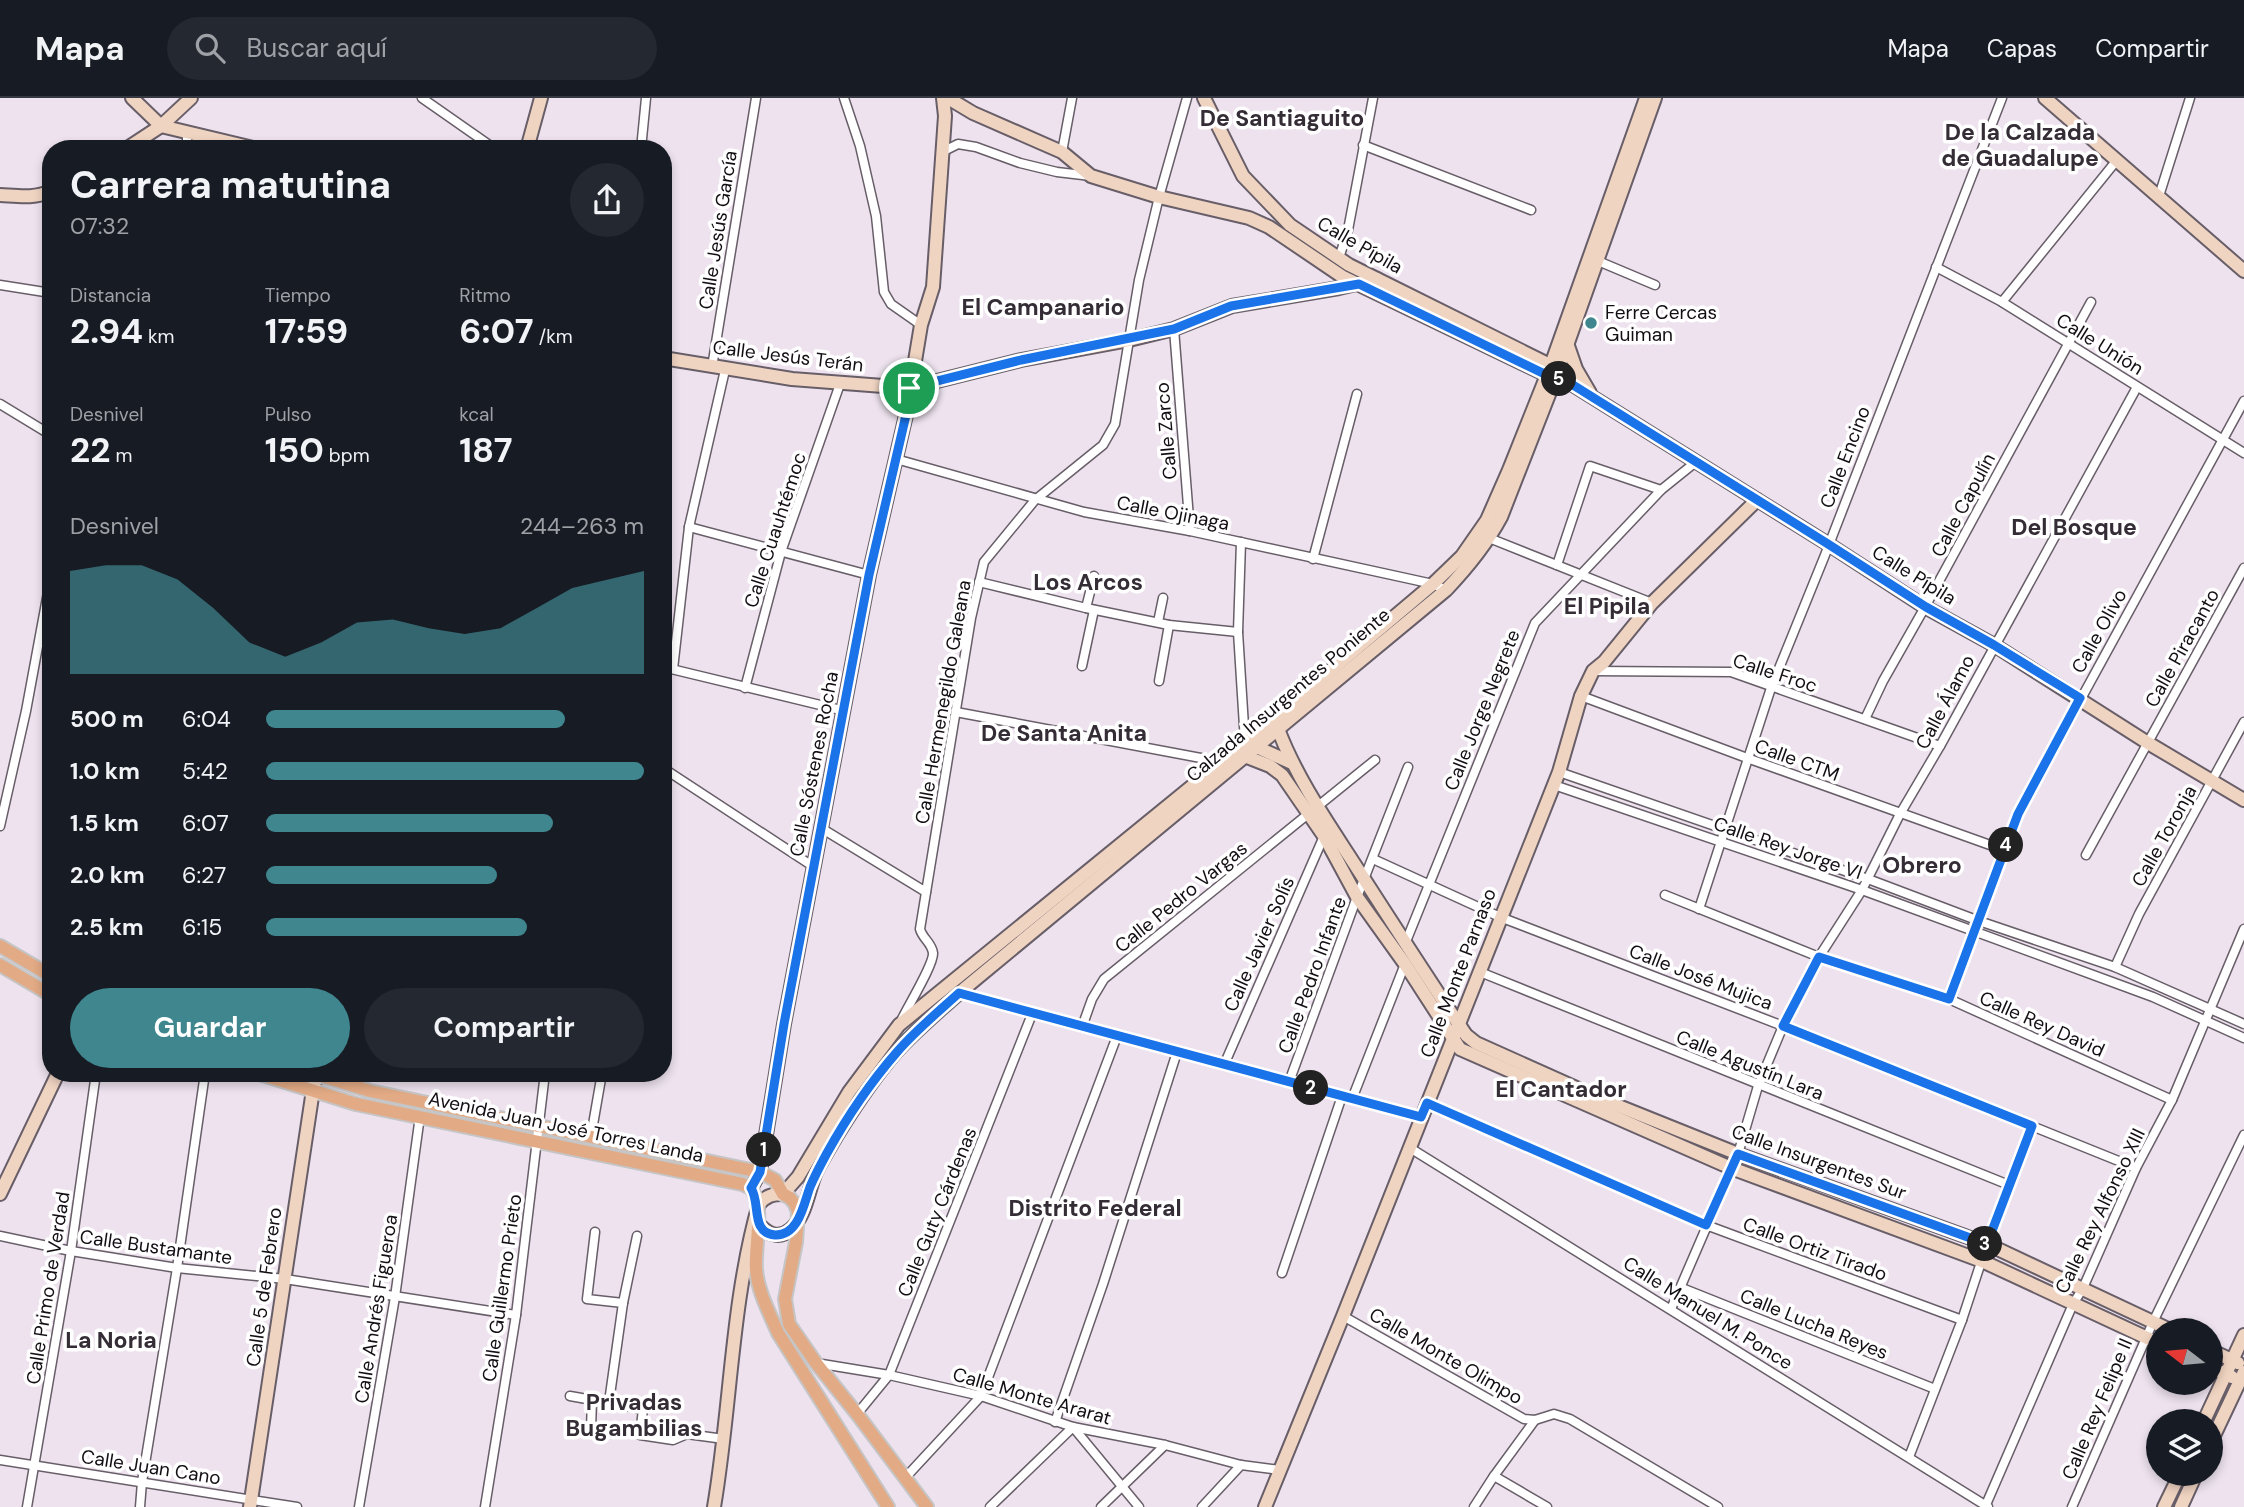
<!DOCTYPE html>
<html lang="es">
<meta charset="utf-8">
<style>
:root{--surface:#171b24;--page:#242831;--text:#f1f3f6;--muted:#9ea1a6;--line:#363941;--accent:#3f868f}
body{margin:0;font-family:"DM Sans",sans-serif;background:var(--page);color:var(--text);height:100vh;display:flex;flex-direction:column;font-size:26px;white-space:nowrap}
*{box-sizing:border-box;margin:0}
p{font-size:23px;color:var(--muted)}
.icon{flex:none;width:38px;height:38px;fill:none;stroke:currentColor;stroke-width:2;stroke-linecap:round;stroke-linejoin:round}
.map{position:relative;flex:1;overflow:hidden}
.drawer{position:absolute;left:42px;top:42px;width:630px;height:942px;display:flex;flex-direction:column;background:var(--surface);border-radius:28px;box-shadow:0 4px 10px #0003}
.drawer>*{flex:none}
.needle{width:46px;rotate:286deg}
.tools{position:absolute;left:2146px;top:1220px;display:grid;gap:14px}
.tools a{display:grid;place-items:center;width:77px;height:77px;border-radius:50%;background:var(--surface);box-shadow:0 4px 10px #0003;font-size:35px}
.pin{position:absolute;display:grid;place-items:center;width:60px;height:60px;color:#fff;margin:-30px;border:4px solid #fff;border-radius:50%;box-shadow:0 2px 7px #0007}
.km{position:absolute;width:35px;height:35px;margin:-18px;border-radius:50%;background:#222;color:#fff;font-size:19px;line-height:35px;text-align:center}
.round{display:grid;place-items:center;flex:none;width:74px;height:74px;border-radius:37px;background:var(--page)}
.overview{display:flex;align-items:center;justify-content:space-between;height:119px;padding:0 28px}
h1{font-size:38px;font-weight:700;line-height:52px}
.figures{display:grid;grid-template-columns:repeat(3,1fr);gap:10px;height:119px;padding:7px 28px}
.figures div{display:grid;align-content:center}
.figures b{font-size:35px;font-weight:700}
.figures small{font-size:19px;font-weight:400}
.figures p{font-size:19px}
.chart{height:196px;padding:14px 28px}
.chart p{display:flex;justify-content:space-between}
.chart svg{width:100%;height:126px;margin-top:7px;fill:var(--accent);opacity:.7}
.button{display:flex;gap:14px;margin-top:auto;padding:14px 28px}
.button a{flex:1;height:80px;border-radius:42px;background:var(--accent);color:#fff;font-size:28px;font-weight:700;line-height:80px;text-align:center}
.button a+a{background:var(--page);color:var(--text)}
ul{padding:0 28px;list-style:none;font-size:23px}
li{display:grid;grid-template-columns:112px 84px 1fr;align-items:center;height:52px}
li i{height:18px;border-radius:9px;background:var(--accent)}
header{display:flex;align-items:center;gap:42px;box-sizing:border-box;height:98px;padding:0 35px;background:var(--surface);border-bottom:2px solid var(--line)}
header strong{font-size:33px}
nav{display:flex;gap:38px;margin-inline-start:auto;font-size:24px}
.search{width:490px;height:63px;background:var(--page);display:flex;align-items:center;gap:18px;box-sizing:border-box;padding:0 24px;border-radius:38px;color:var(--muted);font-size:26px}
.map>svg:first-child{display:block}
</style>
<header>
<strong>Mapa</strong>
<div class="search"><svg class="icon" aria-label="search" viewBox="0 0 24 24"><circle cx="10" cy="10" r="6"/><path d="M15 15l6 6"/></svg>Buscar aquí</div>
<nav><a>Mapa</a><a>Capas</a><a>Compartir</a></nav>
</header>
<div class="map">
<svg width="2244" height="1409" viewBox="0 0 2244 1409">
<rect width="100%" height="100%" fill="#ede2ee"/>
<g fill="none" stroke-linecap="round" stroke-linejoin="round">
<defs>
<g id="street">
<polyline points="422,0 495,51"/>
<polyline points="844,0 860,48 876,118 884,194 891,206 921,227"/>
<polyline points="1363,47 1531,112"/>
<polyline points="187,51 187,33"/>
<polyline points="641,51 646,0"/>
<polyline points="942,54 958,46 976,49 1020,65 1057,74 1091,78"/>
<polyline points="1062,54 1072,0"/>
<polyline points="2159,98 2190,0"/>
<polyline points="1339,160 1348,132 1373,0"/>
<polyline points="1598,163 1655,187"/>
<polyline points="1936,169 2002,204 2244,355"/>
<polyline points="0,187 51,195"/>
<polyline points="2002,204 2117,62"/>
<polyline points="1174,231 1190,433"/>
<polyline points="712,269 756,0"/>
<polyline points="0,306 51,337"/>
<polyline points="896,361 1084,414 1190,433 1433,486 1446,492"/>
<polyline points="689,429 869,477"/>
<polyline points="1489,440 1652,505"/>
<polyline points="1241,444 1238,534 1245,644"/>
<polyline points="1313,461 1357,296"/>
<polyline points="1557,467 1590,368 1661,392"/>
<polyline points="979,484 1086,510 1169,527 1238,534"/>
<polyline points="1086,510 1094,478"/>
<polyline points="1158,524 1163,500"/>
<polyline points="1082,568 1094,512"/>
<polyline points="663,569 845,613"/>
<polyline points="673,571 689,429 725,272"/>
<polyline points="1593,573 1731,574 1940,648"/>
<polyline points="1159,583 1169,527"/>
<polyline points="745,590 781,454 840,286"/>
<polyline points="1581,598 1747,660 2004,752"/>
<polyline points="956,614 1222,664"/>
<polyline points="1865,621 1883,583 1925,509 2091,204"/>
<polyline points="663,670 814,769"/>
<polyline points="1559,674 1868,781 1979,823 2115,869 2244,926"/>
<polyline points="1554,687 1862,792 2153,899 2244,940"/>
<polyline points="0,728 26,613 51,478"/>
<polyline points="821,730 926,794"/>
<polyline points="2086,757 2244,470"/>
<polyline points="1373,761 1500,819 1783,928 2136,1070"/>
<polyline points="1665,797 1819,859 1949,901 2172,1002"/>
<polyline points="1699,811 1771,590 1825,457 2002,0"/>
<polyline points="1405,846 1535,525 1661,392 1697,363"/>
<polyline points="2115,869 2139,816 2244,624"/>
<polyline points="1480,874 2009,1087"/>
<polyline points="959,895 1421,1019"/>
<polyline points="1949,901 2018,716 2244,303"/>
<path d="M902 921C908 908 934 866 933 855 932 845 922 840 920 831L971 520 984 464 1035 402 1103 347 1115 326 1139 182 1159 99 1187 0"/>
<polyline points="1082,929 1092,901 1104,881 1375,662"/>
<polyline points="1224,967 1324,738"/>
<polyline points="1289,984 1357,799 1408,669"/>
<polyline points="1352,1001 1405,866"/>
<polyline points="1427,1005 1706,1127 1962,1222"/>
<polyline points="591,1038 602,975"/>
<polyline points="1410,1050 1988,1409"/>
<polyline points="595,1134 587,1201 623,1205"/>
<polyline points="0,1138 71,1153 177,1170 285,1181 516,1217"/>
<polyline points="1282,1175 1342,998"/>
<polyline points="1682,1190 1935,1291"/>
<polyline points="1671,1211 1738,1056 1758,988 1783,928 1819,859 1862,792 1900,716 1940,648 2137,289"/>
<polyline points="1343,1218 1524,1321 1535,1322 1554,1316 1570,1321 1718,1409"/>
<polyline points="816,1265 889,1277 981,1298 1073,1329 1165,1347 1241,1367 1280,1372"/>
<polyline points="570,1298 643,1311 640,1337 673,1342 687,1336 724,1341"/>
<polyline points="609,1304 623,1205 637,1138"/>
<polyline points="857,1316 889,1277 1032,916"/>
<polyline points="1055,1324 1103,1186 1177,954"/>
<polyline points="591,1331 592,1302"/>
<polyline points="1909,1359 1962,1222 1987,1146 2032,1028"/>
<polyline points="0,1362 297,1409"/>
<polyline points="1494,1378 1547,1409"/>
<polyline points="905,1380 981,1298 1117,938"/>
<polyline points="27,1409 71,1153 96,975"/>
<polyline points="140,1409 142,1384 177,1170 205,975"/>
<polyline points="359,1409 395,1199 420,1018"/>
<polyline points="485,1409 516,1217 545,975"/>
<polyline points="990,1409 1073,1329 1139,1409"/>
<polyline points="1101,1409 1165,1347"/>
<polyline points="1202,1409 1241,1367"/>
<polyline points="1474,1409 1494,1378 1535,1322"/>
<polyline points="1985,1409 2073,1206 2083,1190 2136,1070 2172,1002 2244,831"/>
<polyline points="2072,1409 2153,1224 2244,1037"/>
</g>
<g id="secondary">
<polyline points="132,0 161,28 257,51"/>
<polyline points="948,0 973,15 1062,54 1091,78 1159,99 1249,120 1269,129 1343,179 1555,281 1565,282 1828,446 1925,509 1994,547 2148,645 2244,702"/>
<polyline points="1204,0 1243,78 1290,127 1349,167 1556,270"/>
<polyline points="2045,0 2244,173"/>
<polyline points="126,51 161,28 191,0"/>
<polyline points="527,51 541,0"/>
<path d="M0 97C18 98 34 101 51 93"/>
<polyline points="1568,248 1576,271 1590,295"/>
<polyline points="663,260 792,281 909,290 1021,262 1129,242 1174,231 1232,208 1339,190 1377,181"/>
<path d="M1278 631C1297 681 1328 725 1357 770 1393 826 1429 882 1466 937L1476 945 1601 1001 1738 1056 1987 1146 2170 1232"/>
<polyline points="1252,647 1292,665"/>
<polyline points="1242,657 1270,668 1282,677 1324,738 1357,799 1405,866 1460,951 1731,1070 1982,1163 2158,1245"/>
<polyline points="751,1090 760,1074 784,926 869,477 906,317 921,227 933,189 945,18 943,0"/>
<polyline points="0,1096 58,975"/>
<path d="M758 1125C766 1135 778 1142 790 1132 806 1119 808 1092 816 1074 822 1062 830 1049 837 1037 855 1008 874 979 896 954 915 933 938 914 959 895L1446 492C1468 469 1486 447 1501 419L1555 281 1655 0"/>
<polyline points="2210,1252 2238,1265"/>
<polyline points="2210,1269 2232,1279"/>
<polyline points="2204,1323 2244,1237"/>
<polyline points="2210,1346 2244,1274"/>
<polyline points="250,1409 313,992 317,975"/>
<path d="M714 1409C731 1309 731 1205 759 1106 766 1098 772 1096 783 1096L798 1079 849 994 899 927 1234 654 1433 486 1462 458 1487 422 1509 372 1551 267 1646 0"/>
<polyline points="1265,1409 1343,1218 1559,674 1581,598 1593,573 1604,564 1652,505 1757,402"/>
<polyline points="2164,1409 2180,1376"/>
<polyline points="2181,1409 2196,1376"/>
</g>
<g id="primary">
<polyline points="0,848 51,878"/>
<polyline points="0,867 51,897"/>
<path d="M256 975 356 1006 742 1086 751 1090C765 1110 754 1148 756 1172 758 1194 770 1216 778 1235L888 1409"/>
<polyline points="312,975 370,993 760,1074 775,1082 783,1096 790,1100 795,1106 798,1114 796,1144 785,1201 789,1226 816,1265 857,1316 927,1409"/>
</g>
</defs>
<use href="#street" stroke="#675e68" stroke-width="11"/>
<use href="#secondary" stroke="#675e68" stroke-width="16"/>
<use href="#primary" stroke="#c6c5c6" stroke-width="16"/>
<use href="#street" stroke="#fff" stroke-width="8"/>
<use href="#secondary" stroke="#f0d4c2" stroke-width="12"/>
<use href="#primary" stroke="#e2aa85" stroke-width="12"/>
</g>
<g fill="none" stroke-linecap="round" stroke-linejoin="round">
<defs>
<path id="route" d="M1359 186 1555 281 1565 282 1828 446 1926 509 1994 547 2080 600 2018 716 1949 901 1819 859 1783 928 2032 1028 1987 1146 1738 1056 1706 1127 1427 1005 1421 1019 959 895C938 914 915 933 897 954 870 985 847 1019 827 1055 821 1066 815 1077 810 1089 804 1105 799 1138 775 1137 750 1135 761 1105 751 1090L760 1074 784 926 869 477 906 317 909 290 1021 262 1174 231 1231 208Z"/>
</defs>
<use href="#route" stroke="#fff" stroke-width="14"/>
<use href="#route" stroke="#1a73e8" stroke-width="9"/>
</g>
<circle fill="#3f868f" stroke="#fff" stroke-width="2.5" cx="1591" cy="225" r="7"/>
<g text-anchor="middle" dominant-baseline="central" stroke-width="7" stroke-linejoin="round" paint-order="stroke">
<g font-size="19" fill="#120e12" stroke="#fff">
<text transform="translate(718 132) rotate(-81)">Calle Jesús García</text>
<text transform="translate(1360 147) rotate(30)">Calle Pípila</text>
<text transform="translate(2100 246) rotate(32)">Calle Unión</text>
<text transform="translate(788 258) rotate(7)">Calle Jesús Terán</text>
<text transform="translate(1166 333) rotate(-95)">Calle Zarco</text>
<text transform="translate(1845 359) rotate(-69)">Calle Encino</text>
<text transform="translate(1963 407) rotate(-62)">Calle Capulín</text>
<text transform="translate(1173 415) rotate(11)">Calle Ojinaga</text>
<text transform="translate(775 432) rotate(-72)">Calle Cuauhtémoc</text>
<text transform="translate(1914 477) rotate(32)">Calle Pípila</text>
<text transform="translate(2099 533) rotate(-61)">Calle Olivo</text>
<text transform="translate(2182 550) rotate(-61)">Calle Piracanto</text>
<text transform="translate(1775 575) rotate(18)">Calle Froc</text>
<text transform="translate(1288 597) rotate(-40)">Calzada Insurgentes Poniente</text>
<text transform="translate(943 604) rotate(-80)">Calle Hermenegildo Galeana</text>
<text transform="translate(1945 604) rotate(-62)">Calle Álamo</text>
<text transform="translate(1482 612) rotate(-68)">Calle Jorge Negrete</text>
<text transform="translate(1797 662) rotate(20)">Calle CTM</text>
<text transform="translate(814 666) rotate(-79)">Calle Sóstenes Rocha</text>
<text transform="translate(2164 738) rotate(-61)">Calle Toronja</text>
<text transform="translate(1788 750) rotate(19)">Calle Rey Jorge VI</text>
<text transform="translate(1181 799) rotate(-39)">Calle Pedro Vargas</text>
<text transform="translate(1259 846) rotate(-66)">Calle Javier Solís</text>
<text transform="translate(1458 875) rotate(-69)">Calle Monte Parnaso</text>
<text transform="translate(1312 877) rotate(-70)">Calle Pedro Infante</text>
<text transform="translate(1701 879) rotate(21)">Calle José Mujica</text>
<text transform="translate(2042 926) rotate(24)">Calle Rey David</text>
<text transform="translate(1750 967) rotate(22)">Calle Agustín Lara</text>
<text transform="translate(566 1029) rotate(12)">Avenida Juan José Torres Landa</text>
<text transform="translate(1819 1064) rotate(20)">Calle Insurgentes Sur</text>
<text transform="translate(2100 1113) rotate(-64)">Calle Rey Alfonso XIII</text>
<text transform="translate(937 1114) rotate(-68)">Calle Guty Cárdenas</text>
<text transform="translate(156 1149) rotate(8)">Calle Bustamante</text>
<text transform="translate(1815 1151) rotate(20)">Calle Ortiz Tirado</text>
<text transform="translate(264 1189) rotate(-82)">Calle 5 de Febrero</text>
<text transform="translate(48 1190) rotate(-81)">Calle Primo de Verdad</text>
<text transform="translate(502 1190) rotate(-82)">Calle Guillermo Prieto</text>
<text transform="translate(376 1211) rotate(-81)">Calle Andrés Figueroa</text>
<text transform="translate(1708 1215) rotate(32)">Calle Manuel M. Ponce</text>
<text transform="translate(1814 1226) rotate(22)">Calle Lucha Reyes</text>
<text transform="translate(1446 1258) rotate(30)">Calle Monte Olimpo</text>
<text transform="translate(1032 1298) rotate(16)">Calle Monte Ararat</text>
<text transform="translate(2097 1311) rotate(-67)">Calle Rey Felipe II</text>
<text transform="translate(151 1369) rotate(9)">Calle Juan Cano</text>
</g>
<g font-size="19" fill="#120e12" stroke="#fff" text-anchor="start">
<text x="1605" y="214">Ferre Cercas<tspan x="1605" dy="22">Guiman</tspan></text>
</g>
<g font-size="23" font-weight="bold" fill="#352d36" stroke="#fff">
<text x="1282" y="20">De Santiaguito</text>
<text x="2020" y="34">De la Calzada<tspan x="2020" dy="26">de Guadalupe</tspan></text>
<text x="1043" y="209">El Campanario</text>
<text x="2074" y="429">Del Bosque</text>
<text x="1088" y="484">Los Arcos</text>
<text x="1607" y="508">El Pipila</text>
<text x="1064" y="635">De Santa Anita</text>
<text x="1922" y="767">Obrero</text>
<text x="1561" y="991">El Cantador</text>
<text x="1095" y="1110">Distrito Federal</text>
<text x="111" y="1242">La Noria</text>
<text x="634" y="1304">Privadas<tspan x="634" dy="26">Bugambilias</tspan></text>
</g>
</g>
</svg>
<div class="tools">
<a><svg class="needle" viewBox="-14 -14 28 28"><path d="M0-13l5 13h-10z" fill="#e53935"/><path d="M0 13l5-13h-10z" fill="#9ea1a6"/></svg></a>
<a><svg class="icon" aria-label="layers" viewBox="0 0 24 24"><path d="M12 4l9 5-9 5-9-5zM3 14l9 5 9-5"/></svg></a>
</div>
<div class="pin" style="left:909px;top:290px;background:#1e9e55"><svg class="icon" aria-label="arrive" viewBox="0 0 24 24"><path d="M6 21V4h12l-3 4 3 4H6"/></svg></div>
<b class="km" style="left:764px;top:1052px">1</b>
<b class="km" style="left:1311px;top:990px">2</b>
<b class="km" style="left:1985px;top:1146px">3</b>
<b class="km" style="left:2006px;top:747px">4</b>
<b class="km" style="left:1559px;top:281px">5</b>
<section class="drawer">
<div class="overview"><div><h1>Carrera matutina</h1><p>07:32</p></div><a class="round"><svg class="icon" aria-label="share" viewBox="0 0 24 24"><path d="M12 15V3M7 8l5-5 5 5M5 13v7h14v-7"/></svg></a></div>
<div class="figures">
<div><p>Distancia</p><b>2.94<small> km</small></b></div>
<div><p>Tiempo</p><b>17:59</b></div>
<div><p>Ritmo</p><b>6:07<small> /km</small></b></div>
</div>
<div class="figures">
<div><p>Desnivel</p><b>22<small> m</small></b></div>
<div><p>Pulso</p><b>150<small> bpm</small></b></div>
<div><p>kcal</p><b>187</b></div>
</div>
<div class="chart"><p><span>Desnivel</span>244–263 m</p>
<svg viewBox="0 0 160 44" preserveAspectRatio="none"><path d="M0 44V8L10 6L20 6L30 11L40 21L50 33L60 38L70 33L80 26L90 25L100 28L110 30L120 28L130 21L140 14L150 11L160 8V44z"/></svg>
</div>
<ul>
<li><b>500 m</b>6:04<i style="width:79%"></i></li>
<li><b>1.0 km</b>5:42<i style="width:100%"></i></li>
<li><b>1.5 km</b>6:07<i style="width:76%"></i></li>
<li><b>2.0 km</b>6:27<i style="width:61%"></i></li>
<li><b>2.5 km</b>6:15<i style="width:69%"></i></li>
</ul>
<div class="button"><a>Guardar</a><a>Compartir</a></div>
</section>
</div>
